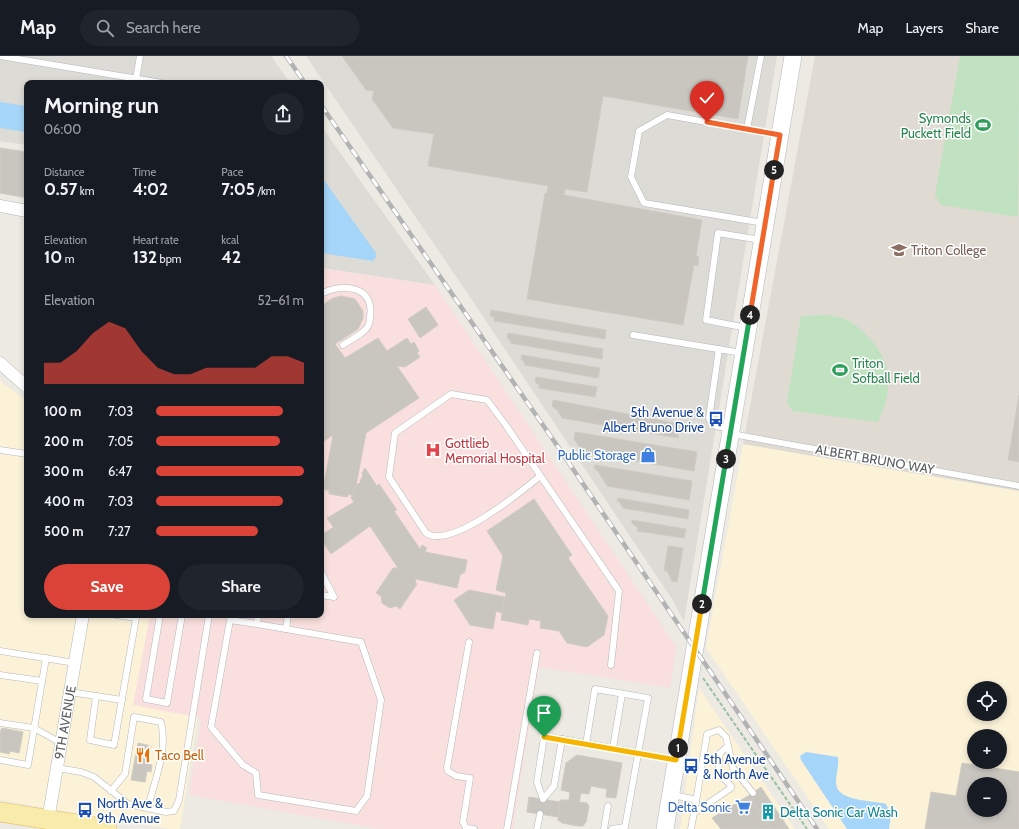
<!DOCTYPE html>
<meta charset="utf-8">
<style>
:root{--surface:#171b24;--page:#20242c;--text:#f1f3f6;--muted:#9ea1a6;--line:#363941;--accent:#dc4338}
body{margin:0;font-family:Cabin,sans-serif;background:var(--page);color:var(--text);height:100vh;display:flex;flex-direction:column;font-size:15px;white-space:nowrap}
*{box-sizing:border-box;margin:0}
p{font-size:13px;color:var(--muted)}
.icon{flex:none;width:22px;height:22px;fill:none;stroke:currentColor;stroke-width:2;stroke-linecap:round;stroke-linejoin:round}
.map{position:relative;flex:1;overflow:hidden}
.drawer{position:absolute;left:24px;top:24px;width:300px;height:538px;display:flex;flex-direction:column;background:var(--surface);border-radius:8px;box-shadow:0 2px 6px #0003}
.drawer>*{flex:none}
.buttons{position:absolute;left:967px;top:625px;display:grid;gap:8px}
.buttons a{display:grid;place-items:center;width:40px;height:40px;border-radius:50%;background:var(--surface);box-shadow:0 2px 6px #0003;font-size:20px}
.pin{position:absolute;display:grid;place-items:center;width:34px;height:34px;color:#fff;margin:-41px -17px;border-radius:50% 50% 50% 0;rotate:-45deg;box-shadow:0 0 4px #0007}
.pin .icon{rotate:45deg}
.km{position:absolute;width:20px;height:20px;margin:-10px;border-radius:50%;background:#222;color:#fff;font-size:11px;line-height:20px;text-align:center}
.round{display:grid;place-items:center;flex:none;width:42px;height:42px;border-radius:21px;background:var(--page)}
.head{display:flex;align-items:center;justify-content:space-between;height:68px;padding:0 20px}
h1{font-size:22px;font-weight:800;line-height:30px}
.metrics{display:grid;grid-template-columns:repeat(3,1fr);gap:6px;height:68px;padding:4px 20px}
.metrics div{display:grid;align-content:center}
.metrics b{font-size:17px;font-weight:800}
.metrics small{font-size:11px;font-weight:400}
.metrics p{font-size:11px}
.chart{height:112px;padding:8px 20px}
.chart p{display:flex;justify-content:space-between}
.chart svg{width:100%;height:72px;margin-top:4px;fill:var(--accent);opacity:.7}
.cta{display:flex;gap:8px;margin-top:auto;padding:8px 20px}
.cta a{flex:1;height:46px;border-radius:24px;background:var(--accent);color:#fff;font-size:16px;font-weight:800;line-height:46px;text-align:center}
.cta a+a{background:var(--page);color:var(--text)}
ul{padding:0 20px;list-style:none;font-size:13px}
li{display:grid;grid-template-columns:64px 48px 1fr;align-items:center;height:30px}
li i{height:10px;border-radius:5px;background:var(--accent)}
header{display:flex;align-items:center;gap:24px;box-sizing:border-box;height:56px;padding:0 20px;background:var(--surface);border-bottom:1px solid var(--line)}
header strong{font-size:19px}
nav{display:flex;gap:22px;margin-inline-start:auto;font-size:14px}
.search{width:280px;height:36px;background:var(--page);display:flex;align-items:center;gap:10px;box-sizing:border-box;padding:0 14px;border-radius:22px;color:var(--muted);font-size:15px}
.map>svg:first-child{display:block}
</style>
<header>
<strong>Map</strong>
<div class="search"><svg class="icon" aria-label="search" viewBox="0 0 24 24"><circle cx="10" cy="10" r="6"/><path d="M15 15l6 6"/></svg>Search here</div>
<nav><a>Map</a><a>Layers</a><a>Share</a></nav>
</header>
<div class="map">
<svg width="1019" height="773" viewBox="0 0 1019 773">
<rect width="100%" height="100%" fill="#eceae2"/>
<g fill="#fbf2d8" fill-rule="evenodd">
<polygon points="0,325 27,345 27,559 214,559 180,773 169,773 0,744"/>
<path d="M743 388 1019 435V773H829L706 592ZM974 632H1000V658H974ZM974 680H1000V706H974ZM974 728H1000V754H974Z"/>
<polygon points="699,632 795,773 680,773"/>
</g>
<g fill="#dddbd6">
<polygon points="0,0 271,0 290,27 27,27 27,89 0,85"/>
<polygon points="306,0 777,0 684,565 672,543 472,244"/>
<polygon points="321,70 435,229 321,212"/>
</g>
<polygon fill="#dfdbd3" points="815,0 1019,0 1019,435 743,388"/>
<polygon fill="#f9e0de" points="321,212 435,229 677,592 670,632 539,611 513,773 379,773 189,739 201,662 133,649 150,559 321,559"/>
<g fill="#c0e2c0">
<polygon points="960,0 1019,0 1018,161 941,149 935,139"/>
<path d="M826 259C833 260 841 261 847 264 855 268 863 275 869 282 893 306 893 337 878 366L793 355 787 347 801 260Z"/>
</g>
<g fill="#a5d5f8">
<polygon points="0,46 27,50 27,76 0,72"/>
<polygon points="321,120 376,197 376,201 373,205 321,197"/>
<path d="M806 696 838 701C839 710 836 718 836 726 835 746 872 744 886 748L891 759 889 773H847L801 704 800 700Z"/>
</g>
<g fill="#c9c6c0" stroke="#d0cbc1" fill-rule="evenodd">
<polygon points="342,0 748,0 738,63 603,40 587,136 565,133 564,139 702,164 696,200 699,201 698,210 694,209 683,269 527,243 545,137 547,137 548,130 428,110 434,78 393,72 372,43 374,35 366,34"/>
<polygon points="0,92 27,96 27,142 0,137"/>
<polygon points="341,240 355,243 363,255 363,262 358,273 335,288 345,302 378,282 387,295 407,282 411,288 414,286 419,295 417,297 420,301 405,311 397,310 419,342 366,377 355,435 353,440 349,438 347,441 329,438 329,434 325,434 324,429 333,379 321,387 321,250 333,242"/>
<polygon points="426,251 438,269 420,282 408,263"/>
<polygon points="491,254 606,274 605,283 494,265 494,262 490,259"/>
<polygon points="508,277 603,293 602,303 510,287 511,285 507,282"/>
<polygon points="522,299 600,312 598,322 525,309 523,304 521,304"/>
<polygon points="536,321 597,331 595,341 539,332 539,329 535,326"/>
<polygon points="1019,339 1019,406 1008,404"/>
<polygon points="553,344 680,368 678,382 562,362 558,355 552,350"/>
<polygon points="575,376 697,396 694,415 583,396 574,383"/>
<polygon points="595,409 692,425 689,444 607,430 598,415 594,412"/>
<polygon points="365,412 377,430 379,428 397,454 394,455 420,493 422,489 427,492 425,496 467,504 465,516 460,519 457,532 416,523 415,526 417,528 400,553 396,550 390,552 382,547 381,540 376,537 393,512 398,512 370,470 345,488 327,462 354,446 351,442 356,429 361,426 360,425 363,419 362,417"/>
<polygon points="618,442 689,454 688,463 623,452 619,445 617,445"/>
<polygon points="534,443 572,499 568,502 608,560 604,579 587,591 567,587 559,575 540,572 541,565 529,563 528,569 501,564 506,537 496,534 503,500 487,475"/>
<polygon points="632,464 686,473 684,482 637,475 638,472 632,467"/>
<polygon points="334,471 345,488 331,498 321,483 321,479"/>
<polygon points="668,490 683,492 677,526 672,525 667,515 664,515"/>
<polygon points="469,534 505,541 502,557 496,555 493,573 470,569 454,544"/>
<polygon points="2,672 23,676 19,697 10,695 9,698 0,696 0,676"/>
<polygon points="138,687 151,690 148,708 152,709 151,716 147,715 145,726 131,724"/>
<polygon points="577,699 622,707 616,742 606,741 607,733 591,730 589,738 581,737 579,746 587,747 589,751 586,766 583,770 578,770 562,767 558,764 560,744 569,744 570,736 561,734 566,707"/>
<path d="M962 707 1019 716V773H925L931 736 956 740ZM974 728H1000V754H974Z"/>
<polygon points="761,731 789,773 770,773 748,740"/>
<polygon points="748,740 770,773 721,773 712,762"/>
<polygon points="529,741 560,746 558,761 527,756"/>
</g>
<g fill="none" stroke-linecap="round" stroke-linejoin="round">
<defs>
<g id="lane">
<polyline points="0,0 162,27"/>
<polyline points="136,23 140,0"/>
<polyline points="747,73 761,0"/>
<polyline points="764,167 644,147 631,121 639,75 667,59 779,79"/>
<path d="M321 238C342 226 375 230 370 261 370 265 369 270 366 273 361 279 350 284 343 289"/>
<polyline points="747,272 706,264 718,177 761,184"/>
<polyline points="633,279 742,297"/>
<path d="M719 293 709 362C712 372 722 371 731 373"/>
<polyline points="732,378 1019,430"/>
<polyline points="0,394 27,398"/>
<path d="M540 420C521 436 450 494 426 477L389 421 395 377 451 338 487 344 505 368 619 535 611 609"/>
<polyline points="321,516 334,541 321,539"/>
<polyline points="160,559 146,643 167,647 182,559"/>
<polyline points="257,568 361,586 381,644 367,740 356,755 258,739 256,717 243,709 211,671 230,564 257,568 258,559"/>
<polyline points="286,573 288,559"/>
<polyline points="469,586 447,712 448,715 456,720 470,722 463,766 466,772 474,773"/>
<polyline points="0,595 75,607"/>
<polyline points="0,619 42,625"/>
<polyline points="70,636 122,644"/>
<polyline points="96,640 90,684 114,689 136,562 116,559"/>
<polyline points="0,667 34,672 61,687"/>
<polyline points="586,688 595,633 648,642 625,771 612,773"/>
<polyline points="613,692 622,638"/>
<polyline points="0,704 28,709 46,602"/>
<polyline points="57,712 81,716 94,721 128,748 166,756 174,755 179,744 209,559"/>
<path d="M111 735 125 718 134 661 161 666C168 693 155 724 148 751"/>
<polyline points="672,739 693,743 696,746 691,773"/>
<polyline points="543,743 554,730 562,683 676,704"/>
<polyline points="543,743 537,726 544,681 562,683"/>
<polyline points="696,746 707,678 719,674 726,681 733,712 753,737"/>
<polyline points="694,757 731,732 731,730 718,716 720,697 728,690"/>
<polyline points="507,773 537,597"/>
<polyline points="537,773 540,758"/>
<polyline points="604,773 608,750"/>
</g>
<g id="street">
<polyline points="0,150 27,155"/>
<polyline points="0,307 27,331"/>
<path id="s1" d="M48 764 83 559"/>
</g>
<polyline id="secondary" points="665,773 793,0"/>
<polyline id="primary" points="0,756 107,773"/>
</defs>
<use href="#lane" stroke="#b4b7bb" stroke-width="7"/>
<use href="#street" stroke="#b4b7bb" stroke-width="13"/>
<use href="#secondary" stroke="#b3b6bb" stroke-width="18"/>
<use href="#primary" stroke="#e6bf60" stroke-width="20"/>
<polyline stroke="#98c0a3" stroke-width="2" stroke-dasharray="4 2" stroke-linecap="butt" points="703,622 807,773"/>
<use href="#lane" stroke="#fff" stroke-width="6"/>
<use href="#street" stroke="#fff" stroke-width="12"/>
<use href="#secondary" stroke="#fff" stroke-width="17"/>
<use href="#primary" stroke="#f9ebaa" stroke-width="19"/>
<defs>
<g id="rail">
<polyline points="286,0 305,27"/>
<polyline points="321,49 554,385 817,773"/>
</g>
</defs>
<use href="#rail" stroke="#b2b3b3" stroke-width="4.5"/>
<use href="#rail" stroke="#fff" stroke-width="3" stroke-dasharray="9" stroke-linecap="butt"/>
</g>
<g fill="none" stroke-linecap="round" stroke-linejoin="round">
<defs>
<polyline id="split-1" points="544,681 676,704 678,692"/>
<polyline id="split-2" points="678,692 702,548"/>
<polyline id="split-3" points="702,548 726,403"/>
<polyline id="split-4" points="726,403 750,259"/>
<polyline id="split-5" points="750,259 774,114"/>
<polyline id="split-6" points="707,66 780,79 774,114"/>
</defs>
<use href="#split-1" stroke="#fff" stroke-width="8"/>
<use href="#split-2" stroke="#fff" stroke-width="8"/>
<use href="#split-3" stroke="#fff" stroke-width="8"/>
<use href="#split-4" stroke="#fff" stroke-width="8"/>
<use href="#split-5" stroke="#fff" stroke-width="8"/>
<use href="#split-6" stroke="#fff" stroke-width="8"/>
<use href="#split-1" stroke="#f5b400" stroke-width="5"/>
<use href="#split-2" stroke="#f5b400" stroke-width="5"/>
<use href="#split-3" stroke="#22a559" stroke-width="5"/>
<use href="#split-4" stroke="#22a559" stroke-width="5"/>
<use href="#split-5" stroke="#f0652b" stroke-width="5"/>
<use href="#split-6" stroke="#f0652b" stroke-width="5"/>
</g>
<defs>
<symbol id="stadium-bare" viewBox="-9 -9 18 18"><path d="M0-5a6.5 5 0 1 0 0 10a6.5 5 0 1 0 0-10ZM-3.5-1.8h7v3.6h-7Z" fill="#2e9e5b" stroke="#fff" stroke-width="2.5" paint-order="stroke"/></symbol>
<symbol id="university-bare" viewBox="-9 -9 18 18"><path d="M0-5L7-2L0 1L-7-2ZM-4 1L0 2.5L4 1V4Q0 6-4 4Z" fill="#8d6e63" stroke="#fff" stroke-width="2.5" paint-order="stroke"/></symbol>
<symbol id="bus-bare" viewBox="-9 -9 18 18"><path d="M-5-6H5V4H4V6H2V4H-2V6H-4V4H-5ZM-3.5-4V0h7V-4ZM-3.5 1.2v1.5H-2V1.2ZM2 1.2v1.5H3.5V1.2Z" fill="#1a4fb4" stroke="#fff" stroke-width="2.5" paint-order="stroke"/></symbol>
<symbol id="hospital-bare" viewBox="-9 -9 18 18"><path d="M-5-5h3v3.5h4V-5h3V5h-3V1.5h-4V5h-3Z" fill="#e0444e" stroke="#fff" stroke-width="2.5" paint-order="stroke"/></symbol>
<symbol id="shop-bare" viewBox="-9 -9 18 18"><path d="M-5-2.5h2.3a2.7 3.5 0 0 1 5.4 0H5L5.5 6h-11ZM-1.5-2.5h3a1.5 2.3 0 0 0-3 0Z" fill="#3f7fe0" stroke="#fff" stroke-width="2.5" paint-order="stroke"/></symbol>
<symbol id="restaurant-bare" viewBox="-9 -9 18 18"><path d="M-5-6h1v4h1v-4h1v4h1v-4h1v5L-1.5 .5V6h-2V.5L-5-1ZM5-6V6H3V1.5H1.5Q1.5-4 5-6Z" fill="#e8710a" stroke="#fff" stroke-width="2.5" paint-order="stroke"/></symbol>
<symbol id="supermarket-bare" viewBox="-9 -9 18 18"><path d="M-6-5.5h2.5l.6 2H6L4.5 2H-2.5L-4.4-4H-6ZM-1.5 3.2a1.3 1.3 0 1 0 .1 0ZM3 3.2a1.3 1.3 0 1 0 .1 0Z" fill="#3f7fe0" stroke="#fff" stroke-width="2.5" paint-order="stroke"/></symbol>
<symbol id="building-bare" viewBox="-9 -9 18 18"><path d="M-4-6H4V6H1V3H-1V6H-4ZM-2.5-4.3h1.7v1.8h-1.7ZM.8-4.3h1.7v1.8H.8ZM-2.5-1h1.7V.8h-1.7ZM.8-1h1.7V.8H.8Z" fill="#0f9aa8" stroke="#fff" stroke-width="2.5" paint-order="stroke"/></symbol>
</defs>
<g fill-rule="evenodd">
<use href="#stadium-bare" x="972" y="58" width="22" height="22"/>
<use href="#university-bare" x="888" y="183" width="22" height="22"/>
<use href="#stadium-bare" x="829" y="303" width="22" height="22"/>
<use href="#bus-bare" x="705" y="352" width="22" height="22"/>
<use href="#hospital-bare" x="422" y="383" width="22" height="22"/>
<use href="#shop-bare" x="637" y="388" width="22" height="22"/>
<use href="#restaurant-bare" x="132" y="688" width="22" height="22"/>
<use href="#bus-bare" x="680" y="699" width="22" height="22"/>
<use href="#supermarket-bare" x="732" y="740" width="22" height="22"/>
<use href="#bus-bare" x="74" y="743" width="22" height="22"/>
<use href="#building-bare" x="757" y="745" width="22" height="22"/>
</g>
<g text-anchor="middle" dominant-baseline="central" stroke-width="3" stroke-linejoin="round" paint-order="stroke">
<g font-size="13" fill="#27864d" stroke="#fff" text-anchor="end">
<text x="971" y="62">Symonds<tspan x="971" dy="15">Puckett Field</tspan></text>
<text x="852" y="307" text-anchor="start">Triton<tspan x="852" dy="15">Sofball Field</tspan></text>
</g>
<g font-size="13" fill="#785e54" stroke="#fff" text-anchor="start">
<text x="911" y="194">Triton College</text>
</g>
<g font-size="13" fill="#164399" stroke="#fff" text-anchor="start">
<text x="704" y="356" text-anchor="end">5th Avenue &amp;<tspan x="704" dy="15">Albert Bruno Drive</tspan></text>
<text x="703" y="703">5th Avenue<tspan x="703" dy="15">&amp; North Ave</tspan></text>
<text x="97" y="747">North Ave &amp;<tspan x="97" dy="15">9th Avenue</tspan></text>
</g>
<g font-size="13" fill="#be3a42" stroke="#fff" text-anchor="start">
<text x="445" y="387">Gottlieb<tspan x="445" dy="15">Memorial Hospital</tspan></text>
</g>
<g font-size="13" fill="#366cbe" stroke="#fff" text-anchor="end">
<text x="636" y="399">Public Storage</text>
<text x="731" y="751">Delta Sonic</text>
</g>
<g font-size="13" fill="#5a5e61" stroke="#fff">
<text transform="translate(875 403) rotate(10)">ALBERT BRUNO WAY</text>
<text stroke="none"><textPath href="#s1" startOffset="99">9TH AVENUE</textPath></text>
</g>
<g font-size="13" fill="#c56008" stroke="#fff" text-anchor="start">
<text x="155" y="699">Taco Bell</text>
</g>
<g font-size="13" fill="#0d838f" stroke="#fff" text-anchor="start">
<text x="780" y="756">Delta Sonic Car Wash</text>
</g>
</g>
</svg>
<div class="buttons">
<a><svg class="icon" aria-label="locate" viewBox="0 0 24 24"><circle cx="12" cy="12" r="6"/><path d="M12 2v4M12 18v4M2 12h4M18 12h4"/></svg></a>
<a>+</a>
<a>−</a>
</div>
<div class="pin" style="left:544px;top:681px;background:#1e9e55"><svg class="icon" aria-label="arrive" viewBox="0 0 24 24"><path d="M6 21V4h12l-3 4 3 4H6"/></svg></div>
<div class="pin" style="left:707px;top:66px;background:#d93025"><svg class="icon" aria-label="check" viewBox="0 0 24 24"><path d="M5 12l5 5 9-10"/></svg></div>
<b class="km" style="left:678px;top:692px">1</b>
<b class="km" style="left:702px;top:548px">2</b>
<b class="km" style="left:726px;top:403px">3</b>
<b class="km" style="left:750px;top:259px">4</b>
<b class="km" style="left:774px;top:114px">5</b>
<section class="drawer">
<div class="head"><div><h1>Morning run</h1><p>06:00</p></div><a class="round"><svg class="icon" aria-label="share" viewBox="0 0 24 24"><path d="M12 15V3M7 8l5-5 5 5M5 13v7h14v-7"/></svg></a></div>
<div class="metrics">
<div><p>Distance</p><b>0.57<small> km</small></b></div>
<div><p>Time</p><b>4:02</b></div>
<div><p>Pace</p><b>7:05<small> /km</small></b></div>
</div>
<div class="metrics">
<div><p>Elevation</p><b>10<small> m</small></b></div>
<div><p>Heart rate</p><b>132<small> bpm</small></b></div>
<div><p>kcal</p><b>42</b></div>
</div>
<div class="chart"><p><span>Elevation</span>52–61 m</p>
<svg viewBox="0 0 160 44" preserveAspectRatio="none"><path d="M0 44V31L10 31L20 24L30 13L40 6L50 10L60 24L70 34L80 38L90 38L100 34L110 34L120 34L130 34L140 27L150 27L160 31V44z"/></svg>
</div>
<ul>
<li><b>100 m</b>7:03<i style="width:86%"></i></li>
<li><b>200 m</b>7:05<i style="width:84%"></i></li>
<li><b>300 m</b>6:47<i style="width:100%"></i></li>
<li><b>400 m</b>7:03<i style="width:86%"></i></li>
<li><b>500 m</b>7:27<i style="width:69%"></i></li>
</ul>
<div class="cta"><a>Save</a><a>Share</a></div>
</section>
</div>
